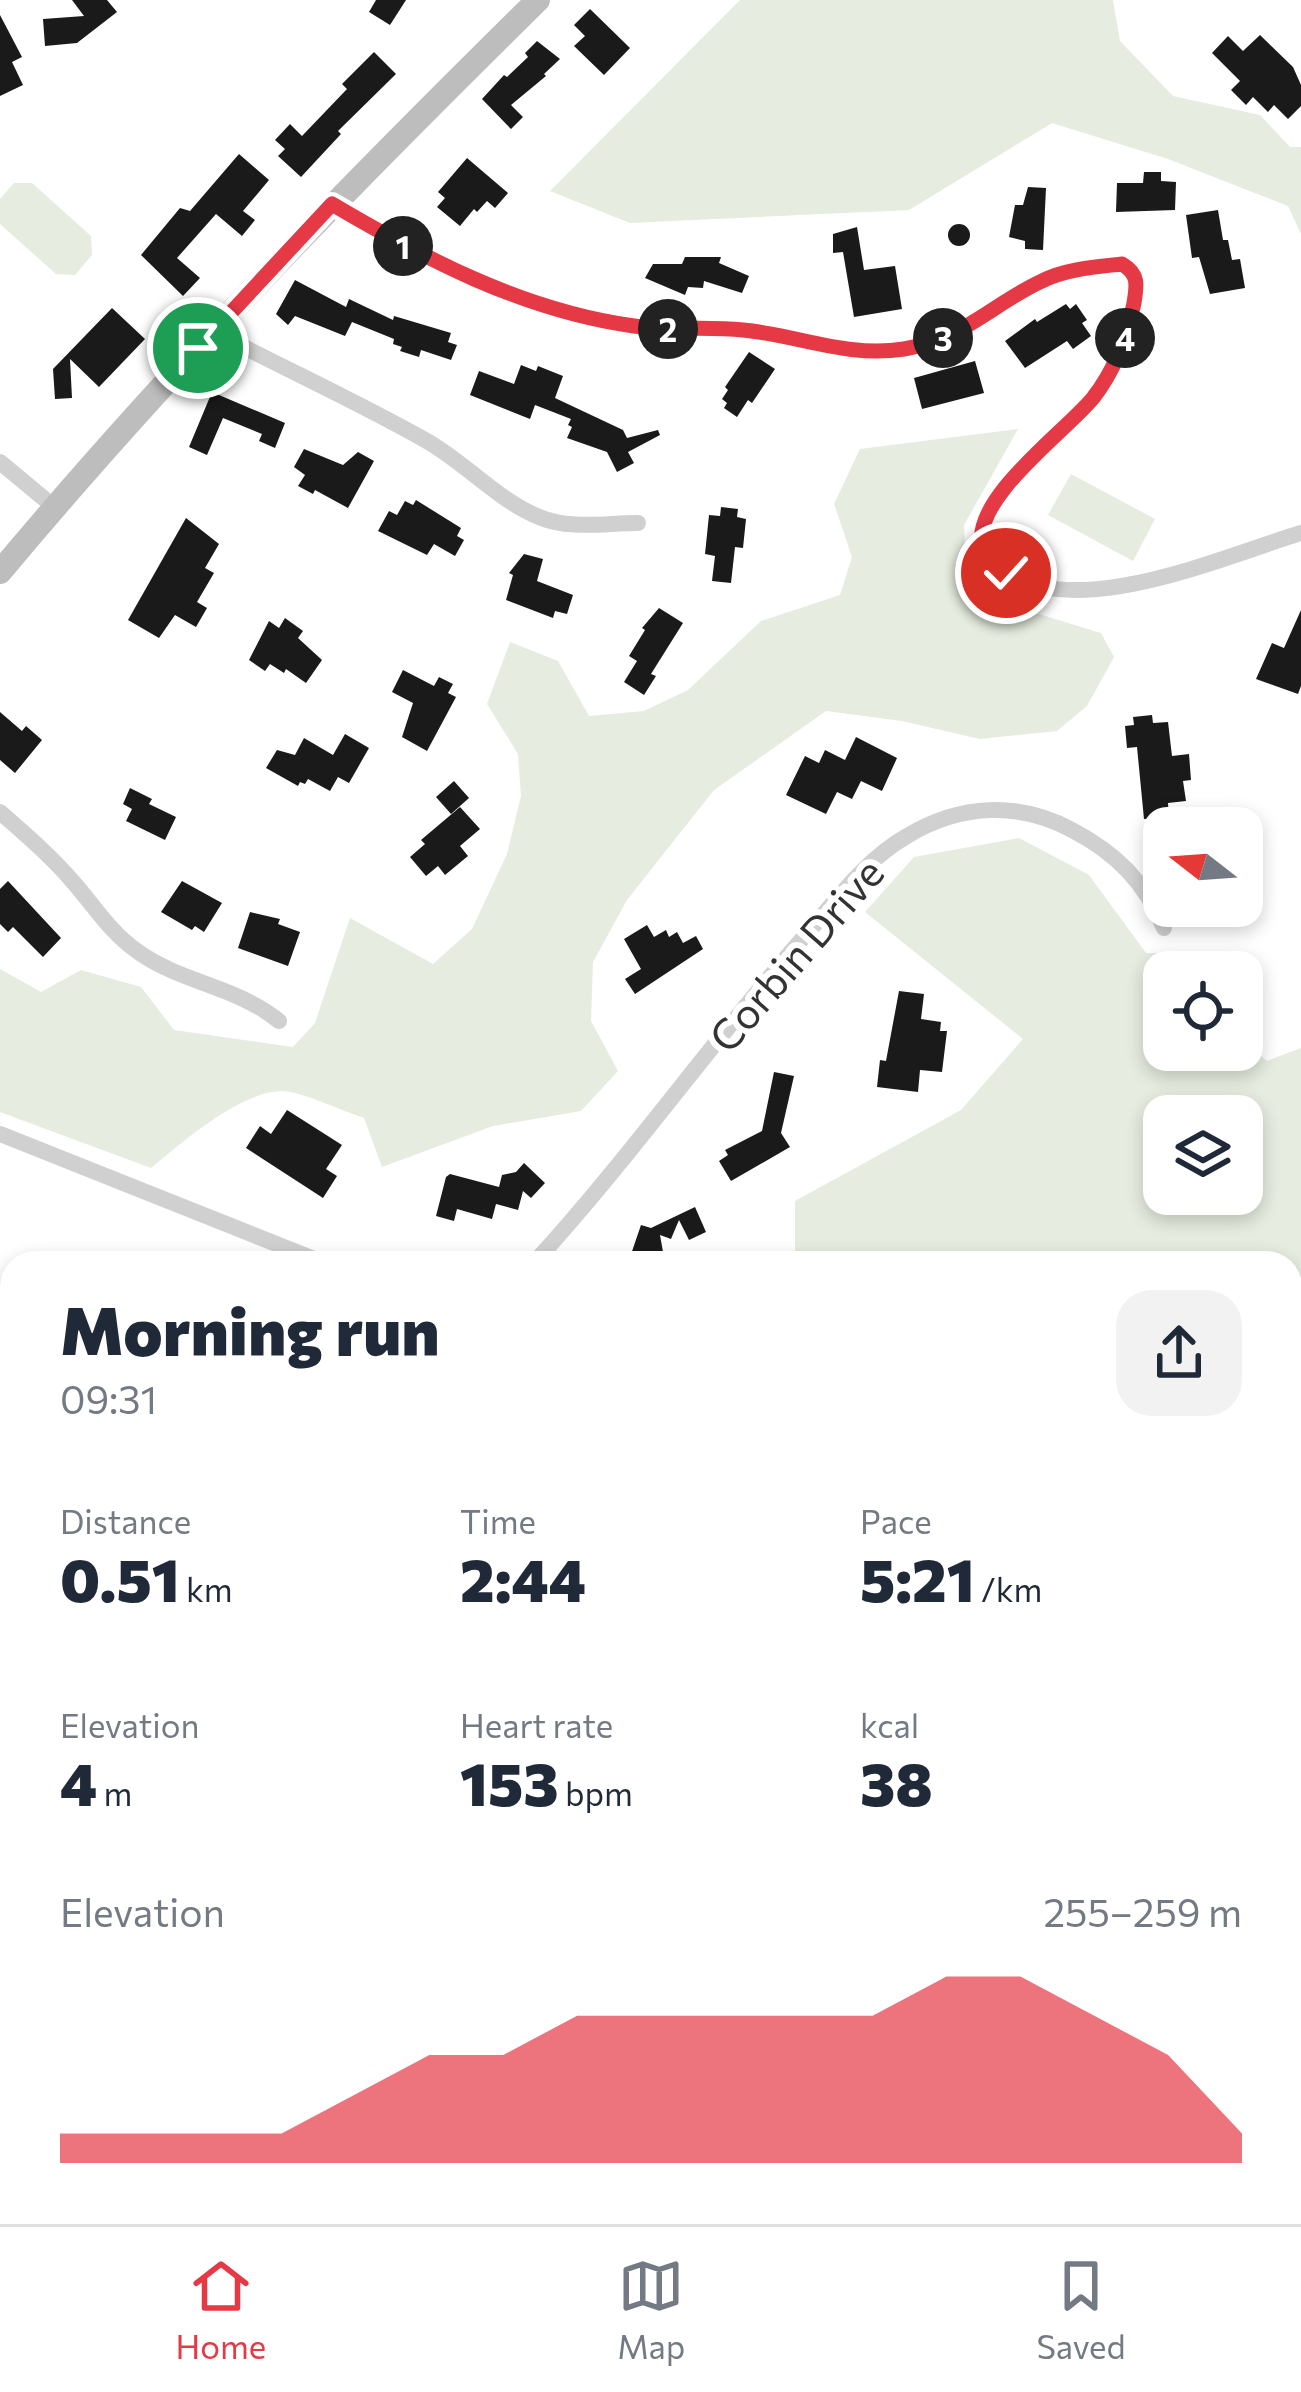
<!DOCTYPE html>
<meta charset="utf-8">
<style>
:root{--surface:#fff;--page:#f2f2f3;--text:#1f2937;--muted:#747a83;--line:#e0e1e3;--accent:#e63946}
body{margin:0;font-family:Commissioner,sans-serif;background:var(--page);color:var(--text);height:100vh;display:flex;flex-direction:column;font-size:45px;white-space:nowrap}
*{box-sizing:border-box;margin:0}
p{font-size:39px;color:var(--muted)}
.icon{flex:none;width:66px;height:66px;fill:none;stroke:currentColor;stroke-width:2;stroke-linecap:round;stroke-linejoin:round}
.map{position:relative;flex:1;overflow:hidden}
.details{position:absolute;left:0px;top:1251px;width:1302px;height:975px;display:flex;flex-direction:column;background:var(--surface);border-radius:36px 36px 0 0;box-shadow:0 6px 18px #0003}
.details>*{flex:none}
.needle{width:78px;rotate:287deg}
.controls{position:absolute;left:1143px;top:807px;display:grid;gap:24px}
.controls a{display:grid;place-items:center;width:120px;height:120px;border-radius:24px;background:var(--surface);box-shadow:0 6px 18px #0003;font-size:60px}
.pin{position:absolute;display:grid;place-items:center;width:102px;height:102px;color:#fff;margin:-51px;border:6px solid #fff;border-radius:50%;box-shadow:0 3px 12px #0007}
.km{position:absolute;width:60px;height:60px;margin:-30px;border-radius:50%;background:#222;color:#fff;font-size:33px;line-height:60px;text-align:center}
.round{display:grid;place-items:center;flex:none;width:126px;height:126px;border-radius:36px;background:var(--page)}
.summary{display:flex;align-items:center;justify-content:space-between;height:204px;padding:0 60px}
h1{font-size:66px;font-weight:800;line-height:90px}
.figures{display:grid;grid-template-columns:repeat(3,1fr);gap:18px;height:204px;padding:12px 60px}
.figures div{display:grid;align-content:center}
.figures b{font-size:60px;font-weight:800}
.figures small{font-size:33px;font-weight:400}
.figures p{font-size:33px}
.chart{height:336px;padding:24px 60px}
.chart p{display:flex;justify-content:space-between}
.chart svg{width:100%;height:216px;margin-top:12px;fill:var(--accent);opacity:.7}
.menu{display:flex;justify-content:space-around;align-items:center;height:168px;border-top:3px solid var(--line);background:var(--surface);font-size:33px;color:var(--muted)}
.menu a{display:grid;justify-items:center;gap:6px}
.menu .selected{color:var(--accent)}
.map>svg:first-child{display:block}
</style>
<div class="map">
<svg width="1301" height="2224" viewBox="0 0 1301 2224">
<rect width="100%" height="100%" fill="#fff"/>
<g fill="#e6ecdf" fill-rule="evenodd">
<polygon points="740,0 1113,0 1120,41 1173,96 1260,115 1290,147 1301,147 1301,234 1288,206 1168,159 1052,123 909,210 630,223 550,191"/>
<polygon points="14,183 32,183 91,236 92,255 75,275 56,274 0,224 0,199"/>
<path d="M1018 429 964 525 966 566 987 598 1101 633 1114 657 1087 706 1057 731 980 739 902 721 826 711 714 790 627 900 593 962 591 1021 618 1071 581 1111 493 1126 382 1167 364 1118C340 1110 316 1098 291 1092 249 1083 181 1143 151 1168L0 1112V969L41 992 81 970 141 987 174 1030 293 1047 315 1023 350 918 433 964 472 929 507 854 521 796 518 754 487 704 510 642 558 661 589 716 644 711 688 690 761 621 840 595 852 557 834 504 860 449Z"/>
<polygon points="1071,474 1155,519 1133,561 1048,515"/>
<path d="M1019 838 1089 875 1146 953 1240 952 1238 972H1164V1050H1242V1039L1267 1061 1301 1048V1277L1290 1276V1263H795V1201L961 1110 1023 1039 865 912 914 857ZM1164 1116H1242V1194H1164Z"/>
<polygon points="12,1345 12,1539 0,1543 0,1357"/>
<polygon points="1301,1372 1301,2139 1290,2157 1290,1392"/>
<polygon points="221,2214 565,2214 585,2223 594,2214 1254,2214 1248,2224 215,2224"/>
</g>
<g fill="#1a1a1a">
<polygon points="72,0 107,0 117,12 77,43 45,46 43,19 84,16"/>
<polygon points="376,0 406,0 390,25 369,12"/>
<polygon points="590,9 630,48 604,75 574,46 585,36 574,25"/>
<polygon points="0,15 22,57 12,62 23,85 0,96"/>
<polygon points="1260,35 1293,67 1301,85 1301,106 1288,119 1274,105 1268,112 1253,97 1246,105 1231,90 1240,81 1212,53 1228,36 1243,51"/>
<polygon points="537,41 560,59 544,74 546,76 511,105 523,117 511,129 482,99 504,75 507,77 528,57 525,53"/>
<polygon points="374,52 396,74 338,131 341,134 301,177 278,156 285,149 275,140 290,124 302,136 347,89 342,84"/>
<polygon points="239,154 269,180 243,211 255,220 242,236 216,214 177,258 200,278 183,296 141,255 180,208 190,211"/>
<polygon points="467,158 508,193 495,208 487,201 477,212 474,209 460,226 437,207 445,198 438,192"/>
<polygon points="1144,172 1161,172 1161,181 1176,182 1175,210 1116,212 1117,183 1143,183"/>
<polygon points="1028,187 1046,188 1043,250 1025,249 1025,241 1009,237 1015,205 1023,205"/>
<polygon points="1218,210 1223,240 1228,240 1232,260 1240,259 1245,288 1210,294 1199,257 1192,258 1186,215"/>
<circle cx="959" cy="235" r="11"/>
<polygon points="857,227 864,270 895,266 902,309 854,317 843,252 833,253 833,234"/>
<polygon points="685,257 721,257 719,263 749,276 742,293 704,281 703,288 688,287 685,295 645,278 653,264 682,264"/>
<polygon points="295,280 346,307 349,299 393,320 394,316 451,333 448,342 457,345 451,360 421,350 419,357 400,351 402,347 393,344 394,339 352,322 345,336 295,316 288,325 276,314"/>
<polygon points="1066,304 1070,309 1076,304 1087,320 1082,323 1091,336 1073,349 1067,341 1025,368 1005,341 1035,319 1037,322"/>
<polygon points="112,308 145,339 99,387 70,359 72,398 55,399 53,369"/>
<polygon points="749,352 775,369 752,403 748,400 737,417 724,408 727,403 722,399 728,390 725,387"/>
<polygon points="975,361 984,393 922,409 914,378"/>
<polygon points="521,365 536,371 538,366 563,376 555,398 623,430 627,438 658,430 660,435 628,452 634,463 617,472 607,452 567,438 572,427 568,425 571,419 535,405 530,419 470,395 479,371 514,384"/>
<polygon points="212,392 285,423 275,448 259,441 262,434 223,418 207,455 189,447"/>
<polygon points="304,449 343,465 358,452 374,461 348,508 315,490 313,494 298,486 305,475 294,467"/>
<polygon points="416,500 461,528 457,536 464,540 455,556 434,544 427,555 378,531 389,511 397,515 405,501 413,505"/>
<polygon points="721,507 738,509 737,517 746,519 743,548 735,547 731,583 712,581 715,556 705,554 709,515 720,516"/>
<polygon points="186,518 219,544 205,568 214,573 197,602 207,608 196,627 175,615 159,638 128,620"/>
<polygon points="524,554 543,559 537,581 573,595 567,614 555,611 553,618 506,600 513,575 509,573"/>
<polygon points="659,608 683,623 651,674 656,676 644,695 624,682 637,661 629,656 645,630 642,628"/>
<polygon points="1301,610 1301,686 1298,694 1256,679 1272,643 1284,648"/>
<polygon points="285,618 303,631 298,638 322,660 306,683 286,669 284,673 270,664 265,671 249,660 269,621 279,628"/>
<polygon points="403,670 434,686 439,677 453,684 448,693 456,697 427,751 402,737 413,703 392,692"/>
<polygon points="0,712 22,731 26,726 42,740 15,773 0,760"/>
<polygon points="1152,715 1153,723 1168,722 1172,756 1189,754 1191,780 1183,781 1186,801 1168,803 1169,817 1144,819 1137,747 1127,748 1125,726 1134,725 1133,717"/>
<polygon points="345,734 369,748 349,783 338,777 330,791 308,779 305,784 300,782 298,786 266,768 277,750 295,755 304,738 333,755"/>
<polygon points="856,737 897,758 882,791 861,781 852,799 837,792 826,814 786,795 805,756 819,763 825,750 845,760"/>
<polygon points="454,781 469,798 451,814 436,797"/>
<polygon points="130,788 152,799 149,804 176,817 165,840 126,821 132,809 123,804"/>
<polygon points="460,807 480,829 460,846 468,856 445,875 438,866 426,876 410,857 425,844 421,840"/>
<polygon points="8,881 61,938 43,957 13,927 8,932 0,924 0,889"/>
<polygon points="182,881 222,903 204,932 195,926 192,930 161,912"/>
<polygon points="250,912 280,919 278,924 300,932 288,966 238,948"/>
<polygon points="647,925 654,937 666,930 669,937 677,932 683,943 696,936 703,949 635,994 625,979 641,969 624,939"/>
<polygon points="899,991 924,994 921,1019 941,1022 940,1031 947,1031 942,1072 920,1070 918,1092 877,1087 880,1060 886,1061"/>
<polygon points="774,1072 794,1076 781,1133 790,1147 731,1181 719,1161 728,1155 725,1150 762,1131"/>
<polygon points="287,1110 342,1145 326,1169 337,1176 323,1198 246,1148 260,1126 271,1134"/>
<polygon points="524,1163 545,1183 531,1198 523,1191 518,1210 496,1204 492,1219 457,1209 454,1221 436,1216 446,1177 450,1174 499,1187 502,1175 516,1172"/>
<polygon points="695,1207 706,1232 689,1240 679,1220 671,1239 660,1235 665,1263 628,1263 641,1225 651,1228"/>
</g>
<g fill="none" stroke-linecap="round" stroke-linejoin="round">
<g stroke="#d0d0d0" stroke-width="16">
<path d="M331 204C425 259 524 310 634 326 670 331 706 326 743 329 798 335 847 358 904 349 964 339 992 304 1042 281 1066 269 1095 267 1122 264L1134 273 1138 282 1129 326 1106 379 988 512C981 535 979 553 1000 569 1073 624 1222 557 1301 533"/>
<path d="M213 331C283 368 356 401 425 440 465 462 497 500 539 517 570 530 605 523 638 523"/>
<polyline points="0,462 54,507"/>
<path d="M0 812C26 835 52 857 74 883 95 907 111 933 137 951 181 983 236 986 279 1021"/>
<polyline points="0,1134 324,1263"/>
<path d="M534 1263C629 1159 710 1044 803 938 835 902 865 860 907 836 960 804 1018 801 1072 830 1116 853 1145 882 1164 928"/>
<polyline points="0,1985 12,1985"/>
<polyline points="1290,2210 1301,2194"/>
</g>
<path stroke="#bdbdbd" stroke-width="24" d="M0 572C168 371 351 184 538 0"/>
<g stroke="#9a9a9a" stroke-width="30">
<polyline points="1290,1770 1301,1752"/>
<polyline points="1008,2224 1014,2214"/>
</g>
</g>
<g fill="none" stroke-linecap="round" stroke-linejoin="round">
<defs>
<path id="route" d="M198 348 332 204C425 259 524 311 634 326 670 331 706 326 743 330 798 335 847 358 904 349 964 339 992 304 1042 281 1066 269 1095 267 1122 264 1139 274 1137 285 1134 303 1127 337 1115 370 1093 398 1065 432 974 497 982 544 984 557 996 566 1006 573"/>
</defs>
<use href="#route" stroke="#fff" stroke-width="24"/>
<use href="#route" stroke="#e63946" stroke-width="15"/>
</g>
<g text-anchor="middle" dominant-baseline="central" stroke-width="12" stroke-linejoin="round" paint-order="stroke">
<g font-size="42" fill="#333" stroke="#fff">
<text transform="translate(795 954) rotate(-49)">Corbin Drive</text>
</g>
</g>
</svg>
<div class="controls">
<a><svg class="needle" viewBox="-14 -14 28 28"><path d="M0-13l5 13h-10z" fill="#e53935"/><path d="M0 13l5-13h-10z" fill="#747a83"/></svg></a>
<a><svg class="icon" aria-label="locate" viewBox="0 0 24 24"><circle cx="12" cy="12" r="6"/><path d="M12 2v4M12 18v4M2 12h4M18 12h4"/></svg></a>
<a><svg class="icon" aria-label="layers" viewBox="0 0 24 24"><path d="M12 4l9 5-9 5-9-5zM3 14l9 5 9-5"/></svg></a>
</div>
<div class="pin" style="left:198px;top:348px;background:#1e9e55"><svg class="icon" aria-label="arrive" viewBox="0 0 24 24"><path d="M6 21V4h12l-3 4 3 4H6"/></svg></div>
<div class="pin" style="left:1006px;top:573px;background:#d93025"><svg class="icon" aria-label="check" viewBox="0 0 24 24"><path d="M5 12l5 5 9-10"/></svg></div>
<b class="km" style="left:403px;top:246px">1</b>
<b class="km" style="left:668px;top:329px">2</b>
<b class="km" style="left:943px;top:338px">3</b>
<b class="km" style="left:1125px;top:338px">4</b>
<section class="details">
<div class="summary"><div><h1>Morning run</h1><p>09:31</p></div><a class="round"><svg class="icon" aria-label="share" viewBox="0 0 24 24"><path d="M12 15V3M7 8l5-5 5 5M5 13v7h14v-7"/></svg></a></div>
<div class="figures">
<div><p>Distance</p><b>0.51<small> km</small></b></div>
<div><p>Time</p><b>2:44</b></div>
<div><p>Pace</p><b>5:21<small> /km</small></b></div>
</div>
<div class="figures">
<div><p>Elevation</p><b>4<small> m</small></b></div>
<div><p>Heart rate</p><b>153<small> bpm</small></b></div>
<div><p>kcal</p><b>38</b></div>
</div>
<div class="chart"><p><span>Elevation</span>255–259 m</p>
<svg viewBox="0 0 160 44" preserveAspectRatio="none"><path d="M0 44V38L10 38L20 38L30 38L40 30L50 22L60 22L70 14L80 14L90 14L100 14L110 14L120 6L130 6L140 14L150 22L160 38V44z"/></svg>
</div>
</section>
</div>
<nav class="menu">
<a class="selected"><svg class="icon" aria-label="home" viewBox="0 0 24 24"><path d="M3 11l9-7 9 7M6 9v11h12V9"/></svg>Home</a>
<a><svg class="icon" aria-label="map" viewBox="0 0 24 24"><path d="M3 6l6-2 6 2 6-2v14l-6 2-6-2-6 2zM9 4v14M15 6v14"/></svg>Map</a>
<a><svg class="icon" aria-label="saved" viewBox="0 0 24 24"><path d="M7 4h10v16l-5-4-5 4z"/></svg>Saved</a>
</nav>
